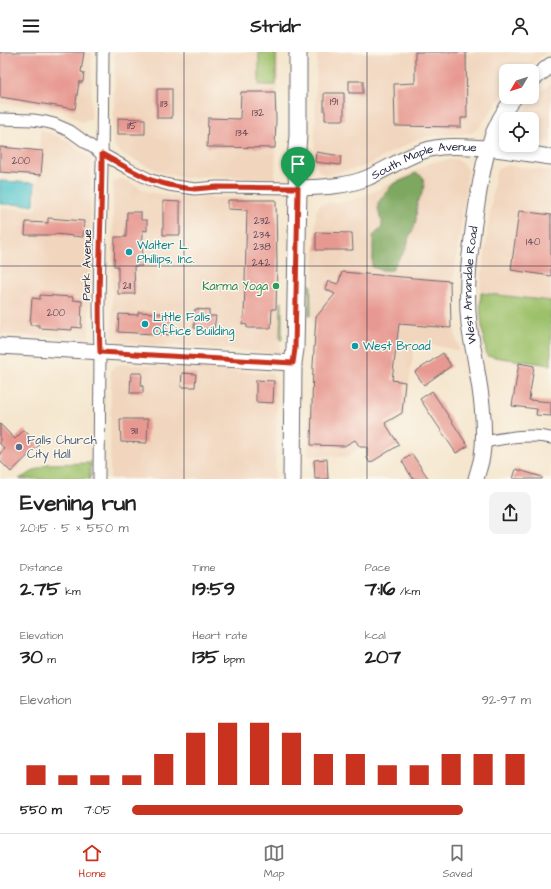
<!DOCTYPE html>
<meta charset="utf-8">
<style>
:root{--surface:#fff;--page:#f2f2f2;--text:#222;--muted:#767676;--line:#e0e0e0;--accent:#c8321e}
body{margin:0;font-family:"Architects Daughter",sans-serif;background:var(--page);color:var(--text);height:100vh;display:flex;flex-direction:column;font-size:15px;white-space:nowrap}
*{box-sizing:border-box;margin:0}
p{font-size:13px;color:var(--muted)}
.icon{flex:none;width:22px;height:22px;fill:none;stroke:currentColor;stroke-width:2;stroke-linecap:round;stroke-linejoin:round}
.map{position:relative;height:427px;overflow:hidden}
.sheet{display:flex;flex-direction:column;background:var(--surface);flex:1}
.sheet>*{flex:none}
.needle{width:26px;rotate:231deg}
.buttons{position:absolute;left:499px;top:12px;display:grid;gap:8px}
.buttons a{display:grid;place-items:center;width:40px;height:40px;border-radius:8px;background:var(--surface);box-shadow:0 2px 6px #0003;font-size:20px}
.pin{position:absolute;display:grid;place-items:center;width:34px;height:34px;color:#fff;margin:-41px -17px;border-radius:50% 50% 50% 0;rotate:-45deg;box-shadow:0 0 4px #0007}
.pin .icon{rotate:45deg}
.round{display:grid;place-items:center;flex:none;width:42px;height:42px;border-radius:8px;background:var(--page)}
.headline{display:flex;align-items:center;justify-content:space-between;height:68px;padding:0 20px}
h1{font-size:22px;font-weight:700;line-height:30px}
.metrics{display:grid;grid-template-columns:repeat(3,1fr);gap:6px;height:68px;padding:4px 20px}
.metrics div{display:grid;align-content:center}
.metrics b{font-size:20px;font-weight:700}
.metrics small{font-size:11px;font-weight:400}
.metrics p{font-size:11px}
.chart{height:112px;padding:8px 20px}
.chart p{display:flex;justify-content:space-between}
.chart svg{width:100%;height:72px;margin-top:4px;stroke:var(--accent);stroke-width:6}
ul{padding:0 20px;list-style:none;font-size:13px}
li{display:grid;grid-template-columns:64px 48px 1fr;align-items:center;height:30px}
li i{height:10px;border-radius:5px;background:var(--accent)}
header{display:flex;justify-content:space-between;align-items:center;height:52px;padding:0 20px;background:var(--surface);font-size:18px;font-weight:700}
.tabs{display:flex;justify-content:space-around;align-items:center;height:56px;border-top:1px solid var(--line);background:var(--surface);font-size:11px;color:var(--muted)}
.tabs a{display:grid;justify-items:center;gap:2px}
.tabs .current{color:var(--accent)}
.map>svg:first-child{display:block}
</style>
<header><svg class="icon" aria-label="menu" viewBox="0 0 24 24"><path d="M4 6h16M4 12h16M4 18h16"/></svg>Stridr<svg class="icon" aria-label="person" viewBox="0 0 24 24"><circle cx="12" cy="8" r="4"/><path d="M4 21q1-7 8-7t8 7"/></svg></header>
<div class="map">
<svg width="551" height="427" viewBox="0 0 551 427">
<rect width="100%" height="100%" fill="#fbf7ec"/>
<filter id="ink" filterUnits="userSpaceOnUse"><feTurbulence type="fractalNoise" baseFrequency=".025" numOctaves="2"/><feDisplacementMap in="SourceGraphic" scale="8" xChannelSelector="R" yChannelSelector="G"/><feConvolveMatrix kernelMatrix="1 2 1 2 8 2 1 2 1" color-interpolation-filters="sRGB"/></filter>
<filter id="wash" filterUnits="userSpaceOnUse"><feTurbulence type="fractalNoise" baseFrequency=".012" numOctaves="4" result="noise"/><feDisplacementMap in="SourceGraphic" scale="16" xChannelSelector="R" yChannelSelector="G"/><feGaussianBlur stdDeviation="0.9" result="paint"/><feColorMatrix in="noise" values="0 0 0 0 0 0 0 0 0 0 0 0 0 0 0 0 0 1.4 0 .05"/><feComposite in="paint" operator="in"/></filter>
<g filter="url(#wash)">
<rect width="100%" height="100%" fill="#f5e7cf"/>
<g fill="#f1d5bd">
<polygon points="0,0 92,0 91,67 82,70 64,59 43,55 0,52"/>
<polygon points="115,0 279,0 275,126 210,124 185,126 163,121 145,113 124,103 117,97 113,92"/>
<polygon points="317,0 547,0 523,19 506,19 506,38 480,75 472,81 436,83 417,87 363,115 327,123 321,121 316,115 314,110"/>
<polygon points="551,32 551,91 532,89 532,67 517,67 520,63 544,37"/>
<polygon points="40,77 54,83 67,89 91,107 89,284 84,287 0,282 0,156 37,158"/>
<polygon points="456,107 463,112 468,119 454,223 454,275 459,299 415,289 404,367 347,405 308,403 316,159 321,152 350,149 371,141 432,110"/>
<polygon points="507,113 551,119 551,314 486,304 481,269 480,237 495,123 498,117"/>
<polygon points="121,126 148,140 186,146 277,145 279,220 280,302 198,295 115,291 112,286 113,131 117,127"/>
<polygon points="117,312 194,316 272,321 277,331 275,427 110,427 111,318"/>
</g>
<g fill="#9dc16b" stroke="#607253">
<rect x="259" y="0" width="17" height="33"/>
<polygon points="310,232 311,233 311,262 310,264 309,262 309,234"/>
<path d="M481 241 551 249V313L487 304C483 283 479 262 481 241Z"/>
<polygon points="281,250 282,250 282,287 281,289 280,287"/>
<polygon points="90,411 90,427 19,427 47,412"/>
</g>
<polygon fill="#7ea75f" stroke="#50644d" points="415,121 420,123 423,125 424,134 421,144 417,150 416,168 414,176 409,185 407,195 401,205 397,209 392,218 381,218 372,215 373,203 373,184 382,175 382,169 380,165 378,156 378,151 383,144 393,132 410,125"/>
<polygon fill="#5bc8ce" stroke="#3e7584" points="0,129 35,131 34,153 0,152"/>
<g id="blocks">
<g fill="#e79890">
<polygon points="0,0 84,0 81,20 84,21 83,30 79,30 75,57 0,45"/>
<polygon points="415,0 466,0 467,66 461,66 461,75 395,74 394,32 415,31"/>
<rect x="349" y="29" width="14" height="12"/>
<rect x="157" y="37" width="15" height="29"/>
<polygon points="241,40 275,40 276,67 275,96 207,95 208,66 240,67"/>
<polygon points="324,41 344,41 344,68 325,68 325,59 324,59"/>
<polygon points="118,66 145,67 145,82 118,82"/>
<polygon points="0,95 43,99 41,123 0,120"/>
<polygon points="316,100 341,104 340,113 315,110"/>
<polygon points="228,148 276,148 277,211 276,257 272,257 271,276 247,276 247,273 242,272 243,265 244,265 247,158 228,157"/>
<polygon points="163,149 180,150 180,183 163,183"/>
<polygon points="519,159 551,163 551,224 511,218"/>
<polygon points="127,160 141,160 141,168 147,168 147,179 143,178 142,214 134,214 135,242 118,242 118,214 114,214 115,185 126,185"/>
<polygon points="48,166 84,169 83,185 55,182 55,183 25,183 26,170 48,171"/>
<polygon points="316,180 352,181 353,198 316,198"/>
<polygon points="342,220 450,229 451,276 399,272 392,328 405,330 402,361 385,371 399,393 370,411 367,406 367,395 360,395 355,388 344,394 311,393 313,313 316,265 335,242 325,237 328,229 338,232"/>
<polygon points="40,243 73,245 73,248 82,249 81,276 72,275 72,278 39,276 39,273 30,273 32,246 40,247"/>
<polygon points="195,257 209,258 209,264 216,264 214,277 194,276"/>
<polygon points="138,260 173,262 172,283 118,280 119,262 138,263"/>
<polygon points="443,301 451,314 424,333 415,320"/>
<polygon points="519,311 534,314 529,348 551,350 551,364 536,363 537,357 512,354"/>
<polygon points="131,321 142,321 141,334 143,334 143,341 130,341"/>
<polygon points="182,321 196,322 195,335 181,335"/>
<polygon points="256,328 274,329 273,351 256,350"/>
<polygon points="432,339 468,394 456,401 420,347"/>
<polygon points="120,367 148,367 147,391 121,390"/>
<polygon points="0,372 15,387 24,378 39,393 11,420 0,409 0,401 5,397 0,392"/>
<polygon points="412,402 424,420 429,427 413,427 406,416 402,409"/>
<polygon points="327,407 328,427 315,427 314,408"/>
<polygon points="516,417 542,425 542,427 513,427"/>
</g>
</g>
</g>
<g filter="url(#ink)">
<use href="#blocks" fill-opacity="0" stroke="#6c676f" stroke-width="1"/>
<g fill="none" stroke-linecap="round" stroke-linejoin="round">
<defs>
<g id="street">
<polyline points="0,67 33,68 46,70 54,72 70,79 102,102 129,117 151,128 169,133 195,137 217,135 298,136"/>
<path d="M484 390C506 386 529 381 551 386"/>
<polyline points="99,427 100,300 99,254 100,198 102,113 103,0"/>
</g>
<g id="secondary">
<polyline points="532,28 551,13"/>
<path id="s1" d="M298 136C321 135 345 135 367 126 388 117 407 103 430 97 448 93 466 95 485 96 507 98 529 102 551 105"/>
<polyline points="0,294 293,311"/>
<path id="s2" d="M476 427C478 419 481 411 482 404 486 377 482 346 477 319 475 303 471 288 469 272 465 235 470 200 475 164 482 122 486 78 515 45"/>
</g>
<polyline id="primary" points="292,427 293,311 295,297 296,246 298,136 296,109 298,83 298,0"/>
</defs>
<use href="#street" stroke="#6c676f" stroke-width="13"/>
<use href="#secondary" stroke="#6c676f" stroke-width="17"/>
<use href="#primary" stroke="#6c676f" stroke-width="19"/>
<use href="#street" stroke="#fff" stroke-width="11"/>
<use href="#secondary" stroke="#fff" stroke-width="15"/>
<use href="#primary" stroke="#fff" stroke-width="17"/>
</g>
</g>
<g fill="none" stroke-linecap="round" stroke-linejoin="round" filter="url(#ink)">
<defs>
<path id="route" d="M102 102 129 117 151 128 169 133 185 136 195 137 217 135 298 136 295 297 293 311 100 300C97 234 102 168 102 102Z"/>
</defs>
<use href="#route" stroke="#fff" stroke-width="8"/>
<use href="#route" stroke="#c8321e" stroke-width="5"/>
</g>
<path fill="none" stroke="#22223b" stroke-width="1" stroke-opacity="0.55" d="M184 0V427M367 0V427M0 214H551"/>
<g fill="#0f9aa8" stroke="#fbf7ec" stroke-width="1.5">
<circle cx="129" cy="200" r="4"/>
<circle cx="145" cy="272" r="4"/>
<circle cx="355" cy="294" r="4"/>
</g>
<circle fill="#2e9e5b" stroke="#fbf7ec" stroke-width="1.5" cx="276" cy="234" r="4"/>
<circle fill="#5c6f8a" stroke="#fbf7ec" stroke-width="1.5" cx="19" cy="395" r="4"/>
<g text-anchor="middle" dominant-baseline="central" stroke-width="3" stroke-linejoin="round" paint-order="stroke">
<g font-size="10" fill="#534050">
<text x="334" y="50">191</text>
<text x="164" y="52">113</text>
<text x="258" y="61">132</text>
<text x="132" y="74">115</text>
<text x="242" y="81">134</text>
<text x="21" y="109">200</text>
<text x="262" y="169">232</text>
<text x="262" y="183">234</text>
<text x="533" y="190">140</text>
<text x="262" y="195">238</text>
<text x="261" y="211">242</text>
<text x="127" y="234">211</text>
<text x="56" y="261">200</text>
<text x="134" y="379">311</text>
</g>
<g font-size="12" fill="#22223b" stroke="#fbf7ec">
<text stroke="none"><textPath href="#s1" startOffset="131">South Maple Avenue</textPath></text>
<text transform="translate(87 213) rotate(-89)">Park Avenue</text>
<text stroke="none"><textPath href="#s2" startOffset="196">West Annandale Road</textPath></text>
</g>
<g font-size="12" fill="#0d838f" stroke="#fbf7ec" text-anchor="start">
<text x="137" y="193">Walter L.<tspan x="137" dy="14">Phillips, Inc.</tspan></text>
<text x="153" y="265">Little Falls<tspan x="153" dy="14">Office Building</tspan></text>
<text x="363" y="294">West Broad</text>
</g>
<g font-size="12" fill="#27864d" stroke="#fbf7ec" text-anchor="end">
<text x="268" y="234">Karma Yoga</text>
</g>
<g font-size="12" fill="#4e5e75" stroke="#fbf7ec" text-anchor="start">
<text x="27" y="388">Falls Church<tspan x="27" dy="14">City Hall</tspan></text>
</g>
</g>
</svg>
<div class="buttons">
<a><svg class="needle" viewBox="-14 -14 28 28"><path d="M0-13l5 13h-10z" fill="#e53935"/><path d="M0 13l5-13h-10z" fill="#767676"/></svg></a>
<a><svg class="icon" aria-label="locate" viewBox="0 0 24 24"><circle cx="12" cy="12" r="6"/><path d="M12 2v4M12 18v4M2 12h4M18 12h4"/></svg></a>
</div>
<div class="pin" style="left:298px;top:136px;background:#1e9e55"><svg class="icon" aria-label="arrive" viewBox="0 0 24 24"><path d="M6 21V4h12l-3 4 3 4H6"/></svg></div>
</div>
<section class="sheet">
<div class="headline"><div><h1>Evening run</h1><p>20:15 · 5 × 550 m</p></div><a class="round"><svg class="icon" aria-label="share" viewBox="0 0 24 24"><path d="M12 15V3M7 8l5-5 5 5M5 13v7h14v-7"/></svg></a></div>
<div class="metrics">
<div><p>Distance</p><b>2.75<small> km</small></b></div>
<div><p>Time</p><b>19:59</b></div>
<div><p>Pace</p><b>7:16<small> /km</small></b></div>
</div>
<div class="metrics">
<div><p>Elevation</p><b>30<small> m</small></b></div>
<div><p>Heart rate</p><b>135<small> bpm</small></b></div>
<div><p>kcal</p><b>207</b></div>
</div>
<div class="chart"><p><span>Elevation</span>92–97 m</p>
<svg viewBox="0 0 160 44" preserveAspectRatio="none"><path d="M5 44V32M15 44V38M25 44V38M35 44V38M45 44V25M55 44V12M65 44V6M75 44V6M85 44V12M95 44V25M105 44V25M115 44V32M125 44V32M135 44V25M145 44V25M155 44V25"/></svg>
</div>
<ul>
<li><b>550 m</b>7:05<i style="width:83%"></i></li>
</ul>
</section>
<nav class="tabs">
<a class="current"><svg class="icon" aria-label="home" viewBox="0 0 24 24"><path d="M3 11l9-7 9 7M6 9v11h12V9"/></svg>Home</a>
<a><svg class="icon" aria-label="map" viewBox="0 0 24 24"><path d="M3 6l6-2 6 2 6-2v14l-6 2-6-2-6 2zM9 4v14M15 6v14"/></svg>Map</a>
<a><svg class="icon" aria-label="saved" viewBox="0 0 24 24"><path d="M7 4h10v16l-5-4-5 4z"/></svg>Saved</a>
</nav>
